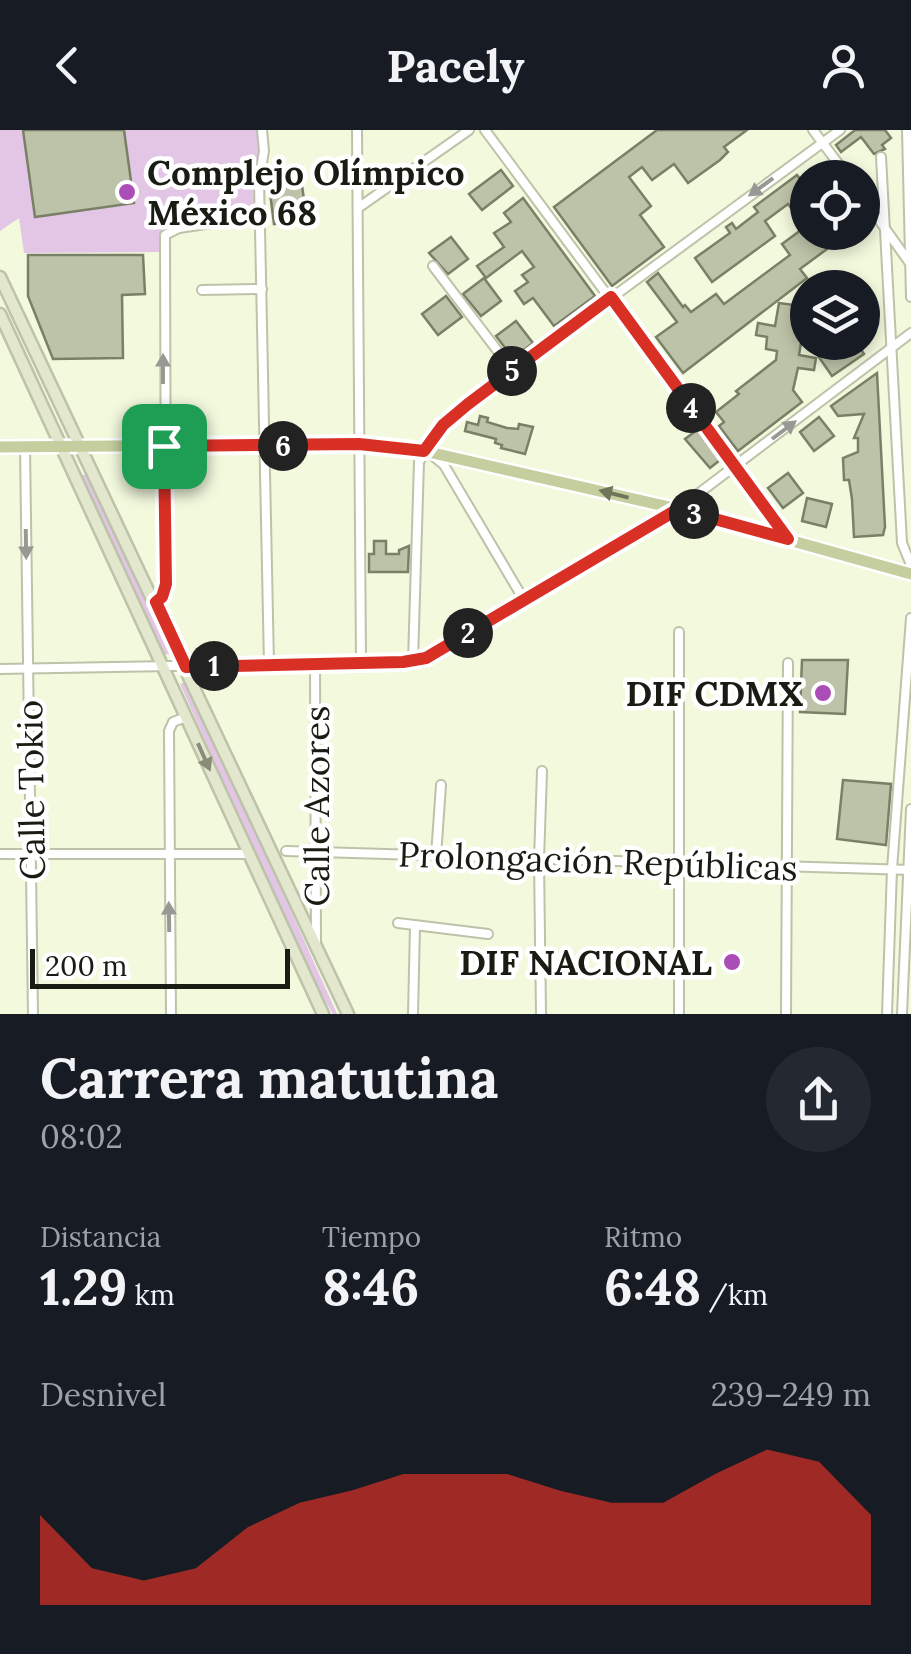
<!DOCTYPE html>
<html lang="es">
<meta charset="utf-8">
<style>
:root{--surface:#171b24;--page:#242831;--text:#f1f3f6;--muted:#9ea1a6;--accent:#d93025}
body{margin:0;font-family:Lora,serif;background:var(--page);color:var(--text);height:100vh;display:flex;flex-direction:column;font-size:38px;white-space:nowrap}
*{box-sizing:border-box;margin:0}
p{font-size:32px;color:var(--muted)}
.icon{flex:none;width:55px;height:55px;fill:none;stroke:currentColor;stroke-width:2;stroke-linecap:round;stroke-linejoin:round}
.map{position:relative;height:884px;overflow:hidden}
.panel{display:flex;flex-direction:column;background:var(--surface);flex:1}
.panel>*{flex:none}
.tools{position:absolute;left:790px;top:30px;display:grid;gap:20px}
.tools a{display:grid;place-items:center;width:90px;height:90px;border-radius:50%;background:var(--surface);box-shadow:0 5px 15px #0003;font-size:50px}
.scale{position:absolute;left:30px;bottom:25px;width:260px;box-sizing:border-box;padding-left:10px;border:5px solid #191c12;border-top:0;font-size:28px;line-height:35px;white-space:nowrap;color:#191c12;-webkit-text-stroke:8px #fff;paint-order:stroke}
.pin{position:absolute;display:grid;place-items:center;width:85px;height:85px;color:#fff;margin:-42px;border-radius:20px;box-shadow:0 5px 15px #0006}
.km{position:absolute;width:50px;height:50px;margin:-25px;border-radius:50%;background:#222;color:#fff;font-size:28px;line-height:50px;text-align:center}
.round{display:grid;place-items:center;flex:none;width:105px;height:105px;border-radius:52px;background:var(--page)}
.head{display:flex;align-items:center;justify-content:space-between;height:170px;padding:0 40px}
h1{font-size:55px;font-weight:700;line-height:75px}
.figures{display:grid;grid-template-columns:repeat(3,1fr);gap:15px;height:170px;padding:10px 40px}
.figures div{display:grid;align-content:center}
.figures b{font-size:50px;font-weight:700}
.figures small{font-size:28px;font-weight:400}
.figures p{font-size:28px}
.chart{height:280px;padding:20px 40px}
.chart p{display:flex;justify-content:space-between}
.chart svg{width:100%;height:180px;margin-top:10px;fill:var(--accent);opacity:.7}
header{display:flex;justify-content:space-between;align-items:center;height:130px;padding:0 40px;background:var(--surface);font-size:45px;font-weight:700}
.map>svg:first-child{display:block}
</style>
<header><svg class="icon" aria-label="back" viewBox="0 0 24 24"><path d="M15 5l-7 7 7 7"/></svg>Pacely<svg class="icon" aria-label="person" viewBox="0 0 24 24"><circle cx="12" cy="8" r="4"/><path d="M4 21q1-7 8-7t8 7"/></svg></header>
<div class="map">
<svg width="911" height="884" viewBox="0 0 911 884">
<rect width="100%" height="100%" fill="#f2f9dd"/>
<g fill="#e3c6e6">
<polygon points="0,0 257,0 260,20 253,79 163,89 160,122 24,123 19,88 0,101"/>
<polygon points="90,344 174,525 164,524 79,345"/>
<polygon points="188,551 196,568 337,884 333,884 308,843 180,554"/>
</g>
<g fill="#bdc3a8" stroke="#7a8067" stroke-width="2.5">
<polygon points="23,0 124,0 134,73 35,87"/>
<polygon points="657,0 747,0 724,17 728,22 720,30 688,53 674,34 652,50 642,37 629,47 651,76 640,85 664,117 612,156 554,77"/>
<polygon points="855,0 885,0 891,8 882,15 885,19 874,24 861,7 841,22 836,15"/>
<polygon points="501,40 513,56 482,80 469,64"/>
<polygon points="797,45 808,59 808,102 850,102 800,139 807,148 683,243 656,207 677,192 647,152 658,143 683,177 685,175 691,182 716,164 724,174 790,125 782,114 805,97 788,74 765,91 775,106 712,152 695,128 730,103 726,97 732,93 736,99 758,82 754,77"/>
<polygon points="301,49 307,90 274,94 269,55"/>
<polygon points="523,68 595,166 554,196 533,168 524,174 515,161 528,152 522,145 534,137 522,121 486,148 477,136 504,117 494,103 511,92 504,83"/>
<polygon points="451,107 468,129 448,144 429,123"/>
<polygon points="28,125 143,125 145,164 122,165 123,228 53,229 28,166"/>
<polygon points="484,148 501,171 481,186 463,164"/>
<polygon points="446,166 462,187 438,205 422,184"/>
<polygon points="779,173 794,175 793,187 799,188 798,200 803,201 799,225 816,228 814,240 798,238 793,260 802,272 738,321 719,296 724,292 716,282 739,264 736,261 776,230 777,221 766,219 767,207 756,205 758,193 775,196"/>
<polygon points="516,191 533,213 513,228 496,206"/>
<polygon points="817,212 856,212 864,224 832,246 816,223"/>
<polygon points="877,243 885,397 883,405 854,407 852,369 849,350 844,350 843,328 858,322 858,308 854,308 864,284 838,286 831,276"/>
<polygon points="480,286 488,288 487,292 507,298 518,299 519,294 533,297 525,324 501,318 502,315 495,313 496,309 465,301 467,292 478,295"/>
<polygon points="819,287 834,306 814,321 800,302"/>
<polygon points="697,300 720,330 710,338 685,309"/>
<polygon points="788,343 803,363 783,378 768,358"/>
<polygon points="807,368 832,374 826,397 802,391"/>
<polygon points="374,411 386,411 386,424 399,424 399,420 409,416 408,442 369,442 369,424 374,424"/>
<polygon points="802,530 848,530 845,584 800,582"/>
<polygon points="843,650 891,654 886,715 837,709"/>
</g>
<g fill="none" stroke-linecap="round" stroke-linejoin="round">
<defs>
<g id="street">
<polyline points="262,0 264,21 259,51 269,535"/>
<polyline points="357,0 361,532"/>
<polyline points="485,0 788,409"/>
<polyline points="813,0 849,48"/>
<polyline points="907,0 911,167"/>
<polyline points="881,27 902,413 911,435"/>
<polyline points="862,66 909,132"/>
<polyline points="358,78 469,0"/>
<polyline points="433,136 513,241"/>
<polyline points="202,160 262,159"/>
<polyline points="25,317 33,884"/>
<polyline points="432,325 444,335 524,470"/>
<polyline points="155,472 166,462 166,454 165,105 179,98 260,86"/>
<polyline points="413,531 419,332 436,303 467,274 840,0"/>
<polyline points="315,534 316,813"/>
<polyline points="0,539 403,532 425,528 678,379 911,203"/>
<polyline points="286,721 911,740"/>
<polyline points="0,724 248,724"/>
<polyline points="436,726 441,655"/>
<polyline points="398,793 488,804"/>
<polyline points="171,884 169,601 173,592 186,587"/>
<polyline points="413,884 415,796"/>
<polyline points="541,884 539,730 542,641"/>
<polyline points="679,884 679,502"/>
<polyline points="786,884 788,533"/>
<polyline points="887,884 892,739 911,488"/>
<polyline points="902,884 911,679"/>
</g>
<g id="secondary">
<polyline points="0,147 348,884"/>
<polyline points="0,184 323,884"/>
</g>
<polyline id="primary" points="0,317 359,314 424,321 678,379 911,444"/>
</defs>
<use href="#street" stroke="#bcc3a8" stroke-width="12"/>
<use href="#secondary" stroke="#bcc3a8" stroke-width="15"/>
<use href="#primary" stroke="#fff" stroke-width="16"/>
<use href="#street" stroke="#fff" stroke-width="8"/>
<use href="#secondary" stroke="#e2e7ce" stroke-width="10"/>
<use href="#primary" stroke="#c5ce9e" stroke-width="11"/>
</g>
<defs><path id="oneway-solid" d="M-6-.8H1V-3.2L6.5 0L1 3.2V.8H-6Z" transform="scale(2.5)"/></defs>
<g fill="#989994">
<use href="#oneway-solid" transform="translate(761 57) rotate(144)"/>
<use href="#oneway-solid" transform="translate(163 239) rotate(-90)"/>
<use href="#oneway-solid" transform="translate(784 300) rotate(-37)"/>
<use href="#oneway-solid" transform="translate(26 414) rotate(89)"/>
<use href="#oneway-solid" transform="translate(169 787) rotate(-91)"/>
</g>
<use fill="#6f7558" href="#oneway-solid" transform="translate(614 364) rotate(-166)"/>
<use fill="#888c79" href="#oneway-solid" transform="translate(204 627) rotate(66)"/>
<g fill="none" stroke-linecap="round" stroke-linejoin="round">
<defs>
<polygon id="route" points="611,167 788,409 678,379 426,528 403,532 186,537 156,472 162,467 166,454 164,316 359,314 424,321 443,295 468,274"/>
</defs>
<use href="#route" stroke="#fff" stroke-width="20"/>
<use href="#route" stroke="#d93025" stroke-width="12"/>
</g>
<g fill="#ab4db6" stroke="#fff" stroke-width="4">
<circle cx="127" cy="62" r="10"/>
<circle cx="823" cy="563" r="10"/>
<circle cx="732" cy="832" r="10"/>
</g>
<g text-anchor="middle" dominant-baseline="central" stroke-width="9" stroke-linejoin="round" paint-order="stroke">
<g font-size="35" font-weight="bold" fill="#191c12" stroke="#fff" text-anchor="end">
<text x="147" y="42" text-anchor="start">Complejo Olímpico<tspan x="147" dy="40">México 68</tspan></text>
<text x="803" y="563">DIF CDMX</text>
<text x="712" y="832">DIF NACIONAL</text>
</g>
<g font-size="35" fill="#191c12" stroke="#fff">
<text transform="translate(31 660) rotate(-91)">Calle Tokio</text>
<text transform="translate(316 676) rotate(-90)">Calle Azores</text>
<text transform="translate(598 731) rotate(2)">Prolongación Repúblicas</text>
</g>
</g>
</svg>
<div class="tools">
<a><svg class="icon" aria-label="locate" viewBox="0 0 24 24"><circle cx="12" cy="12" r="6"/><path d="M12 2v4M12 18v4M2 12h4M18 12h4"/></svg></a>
<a><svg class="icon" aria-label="layers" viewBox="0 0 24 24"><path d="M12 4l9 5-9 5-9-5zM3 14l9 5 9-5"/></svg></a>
</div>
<div class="scale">200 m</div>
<div class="pin" style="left:164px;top:316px;background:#1e9e55"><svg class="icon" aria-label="arrive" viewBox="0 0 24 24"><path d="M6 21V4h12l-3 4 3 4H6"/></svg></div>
<b class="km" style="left:214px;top:536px">1</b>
<b class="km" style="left:468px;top:503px">2</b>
<b class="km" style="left:694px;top:384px">3</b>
<b class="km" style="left:691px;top:278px">4</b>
<b class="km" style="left:512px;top:241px">5</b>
<b class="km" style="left:283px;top:316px">6</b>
</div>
<section class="panel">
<div class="head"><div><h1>Carrera matutina</h1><p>08:02</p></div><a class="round"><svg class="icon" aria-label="share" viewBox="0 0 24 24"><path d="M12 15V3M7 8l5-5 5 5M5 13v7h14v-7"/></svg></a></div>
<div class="figures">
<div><p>Distancia</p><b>1.29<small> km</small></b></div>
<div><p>Tiempo</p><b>8:46</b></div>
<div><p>Ritmo</p><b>6:48<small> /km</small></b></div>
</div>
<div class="chart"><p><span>Desnivel</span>239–249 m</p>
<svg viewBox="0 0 160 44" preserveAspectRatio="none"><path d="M0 44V22L10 35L20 38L30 35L40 25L50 19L60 16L70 12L80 12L90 12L100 16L110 19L120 19L130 12L140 6L150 9L160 22V44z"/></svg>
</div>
</section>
